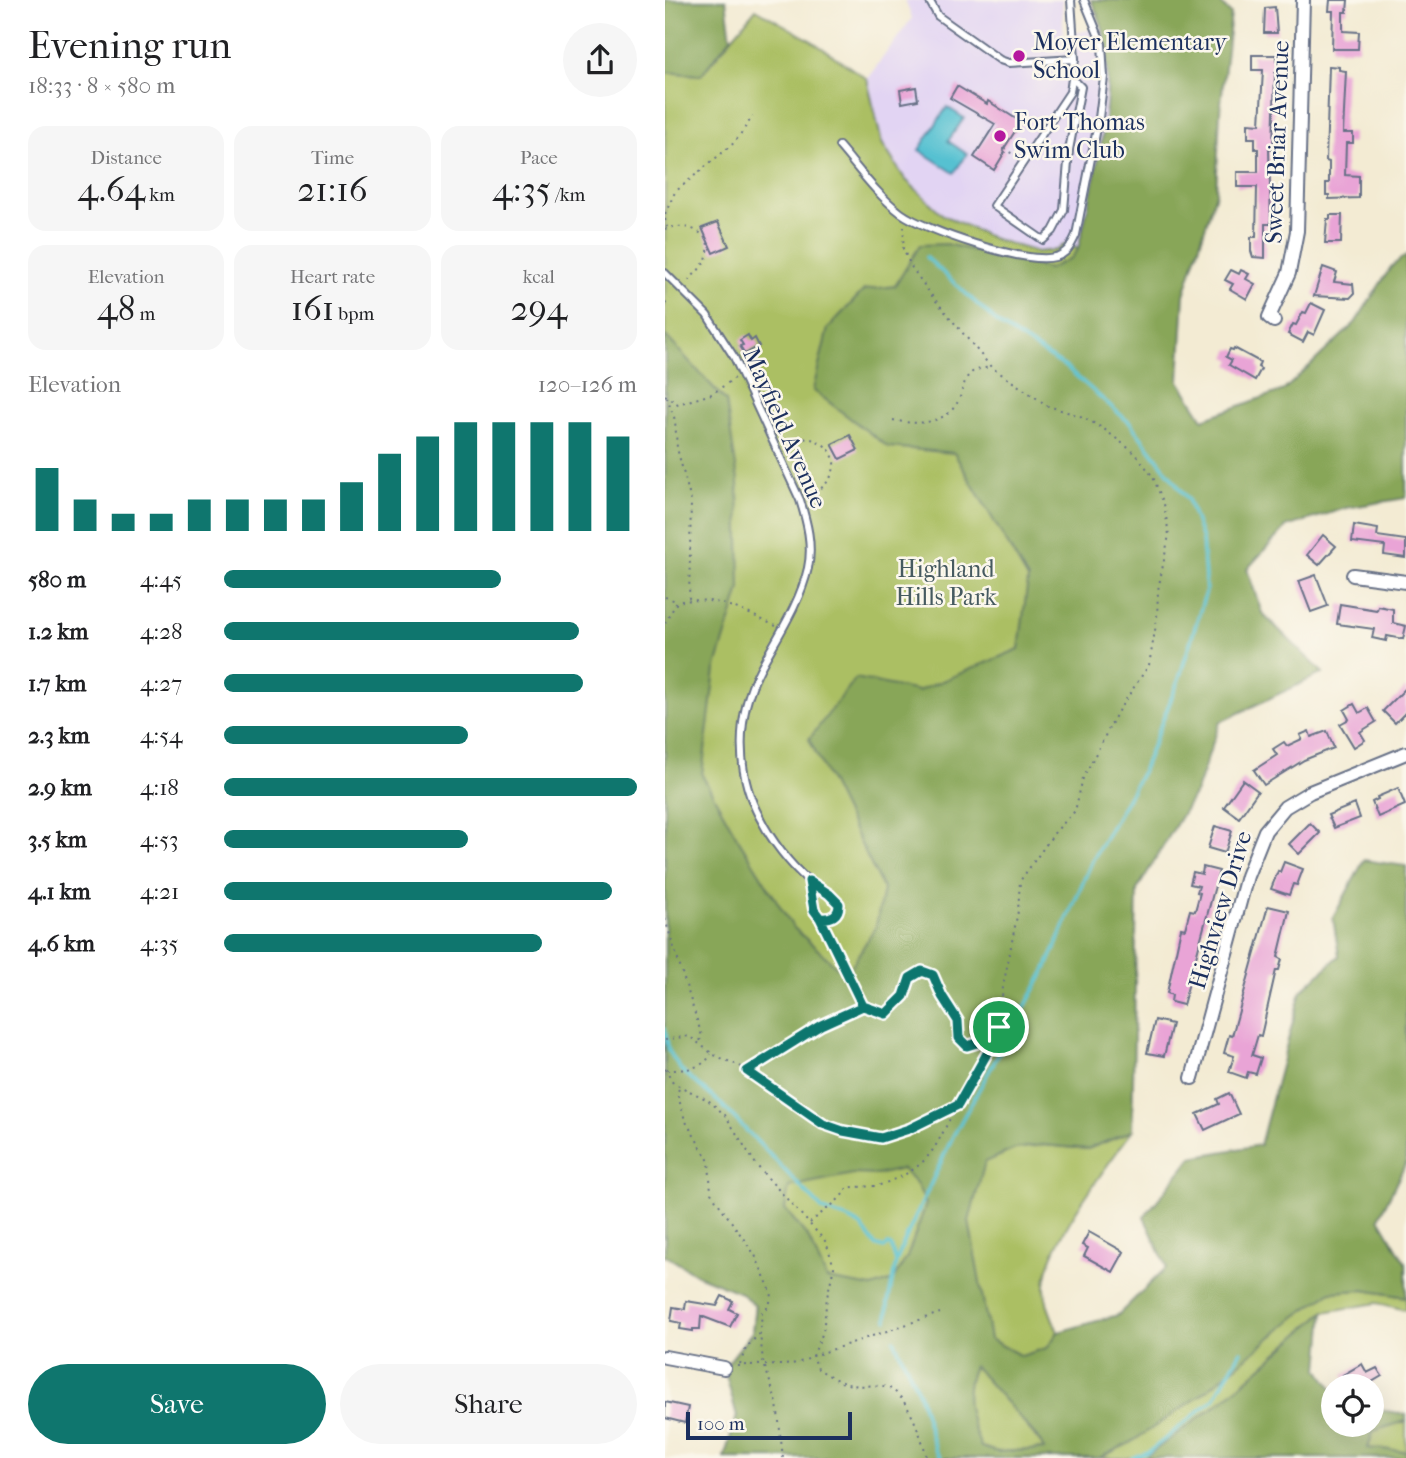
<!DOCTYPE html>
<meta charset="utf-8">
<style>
:root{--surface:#fff;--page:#f6f6f6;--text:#202124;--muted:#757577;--accent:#0f766e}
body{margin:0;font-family:"IM FELL French Canon",serif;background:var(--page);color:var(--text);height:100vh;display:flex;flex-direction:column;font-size:26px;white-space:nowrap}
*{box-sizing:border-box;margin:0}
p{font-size:23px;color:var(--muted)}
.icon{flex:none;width:38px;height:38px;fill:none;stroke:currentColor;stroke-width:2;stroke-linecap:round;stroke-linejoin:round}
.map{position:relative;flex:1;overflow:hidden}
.details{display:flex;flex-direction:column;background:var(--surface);width:665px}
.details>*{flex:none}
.buttons{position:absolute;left:656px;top:1374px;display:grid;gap:14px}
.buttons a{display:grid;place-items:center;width:63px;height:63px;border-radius:50%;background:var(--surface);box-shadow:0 7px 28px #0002;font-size:35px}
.scale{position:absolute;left:21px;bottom:18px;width:166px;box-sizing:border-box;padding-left:7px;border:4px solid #1b2f5e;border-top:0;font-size:19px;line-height:24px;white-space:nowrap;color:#1b2f5e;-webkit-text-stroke:5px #fbf7ec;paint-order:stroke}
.pin{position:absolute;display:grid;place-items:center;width:60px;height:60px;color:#fff;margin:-30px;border:4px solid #fff;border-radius:50%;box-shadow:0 2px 7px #0007}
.round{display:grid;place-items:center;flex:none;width:74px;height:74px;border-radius:37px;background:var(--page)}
.headline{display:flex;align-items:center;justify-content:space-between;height:119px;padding:0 28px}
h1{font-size:38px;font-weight:600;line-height:52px}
.metrics{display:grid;grid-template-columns:repeat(3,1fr);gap:10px;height:119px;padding:7px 28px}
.metrics div{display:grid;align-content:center;border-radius:18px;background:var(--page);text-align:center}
.metrics b{font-size:35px;font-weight:600}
.metrics small{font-size:19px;font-weight:400}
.metrics p{font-size:19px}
.chart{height:196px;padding:14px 28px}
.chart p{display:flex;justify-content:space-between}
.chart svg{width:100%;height:126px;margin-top:7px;stroke:var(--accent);stroke-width:6}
.cta{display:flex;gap:14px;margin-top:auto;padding:14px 28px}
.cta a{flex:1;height:80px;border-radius:42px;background:var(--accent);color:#fff;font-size:28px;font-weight:600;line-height:80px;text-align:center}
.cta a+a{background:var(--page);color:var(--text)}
ul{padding:0 28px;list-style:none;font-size:23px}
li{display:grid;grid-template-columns:112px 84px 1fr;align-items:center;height:52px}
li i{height:18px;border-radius:9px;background:var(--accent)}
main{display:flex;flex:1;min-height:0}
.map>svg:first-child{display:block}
</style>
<main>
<section class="details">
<div class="headline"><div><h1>Evening run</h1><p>18:33 · 8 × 580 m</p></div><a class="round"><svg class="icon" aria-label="share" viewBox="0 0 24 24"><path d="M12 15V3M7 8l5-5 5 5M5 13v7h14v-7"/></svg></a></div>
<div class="metrics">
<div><p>Distance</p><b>4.64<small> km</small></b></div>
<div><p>Time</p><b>21:16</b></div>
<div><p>Pace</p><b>4:35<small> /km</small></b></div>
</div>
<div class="metrics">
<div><p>Elevation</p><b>48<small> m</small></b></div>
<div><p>Heart rate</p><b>161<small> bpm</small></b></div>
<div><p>kcal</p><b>294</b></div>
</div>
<div class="chart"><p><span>Elevation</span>120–126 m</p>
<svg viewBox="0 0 160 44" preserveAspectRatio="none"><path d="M5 44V22M15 44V33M25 44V38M35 44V38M45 44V33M55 44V33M65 44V33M75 44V33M85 44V27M95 44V17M105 44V11M115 44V6M125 44V6M135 44V6M145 44V6M155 44V11"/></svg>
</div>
<ul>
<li><b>580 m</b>4:45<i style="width:67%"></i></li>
<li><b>1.2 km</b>4:28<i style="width:86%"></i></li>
<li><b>1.7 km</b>4:27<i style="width:87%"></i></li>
<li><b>2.3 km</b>4:54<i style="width:59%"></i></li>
<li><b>2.9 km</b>4:18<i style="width:100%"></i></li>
<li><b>3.5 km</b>4:53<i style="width:59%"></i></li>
<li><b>4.1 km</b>4:21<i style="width:94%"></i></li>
<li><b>4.6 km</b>4:35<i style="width:77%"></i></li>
</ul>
<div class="cta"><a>Save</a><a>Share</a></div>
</section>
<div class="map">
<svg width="741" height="1458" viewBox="0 0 741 1458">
<rect width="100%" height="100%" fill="#fbf7ec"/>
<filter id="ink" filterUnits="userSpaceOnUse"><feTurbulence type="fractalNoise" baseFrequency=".0143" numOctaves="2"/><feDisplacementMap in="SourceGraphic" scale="14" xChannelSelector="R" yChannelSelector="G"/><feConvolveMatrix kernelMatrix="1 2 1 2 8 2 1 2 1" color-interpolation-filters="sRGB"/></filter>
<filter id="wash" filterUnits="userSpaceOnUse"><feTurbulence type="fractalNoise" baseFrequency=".00686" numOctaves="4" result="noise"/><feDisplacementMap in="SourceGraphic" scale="28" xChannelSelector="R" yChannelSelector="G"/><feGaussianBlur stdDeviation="1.57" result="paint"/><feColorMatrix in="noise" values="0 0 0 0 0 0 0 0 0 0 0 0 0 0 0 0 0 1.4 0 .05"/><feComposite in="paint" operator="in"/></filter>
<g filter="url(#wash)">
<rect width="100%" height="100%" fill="#f3ebd3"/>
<polygon fill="#e2d4f3" points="240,0 397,0 399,48 402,43 402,35 437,27 443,75 439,130 413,249 401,243 392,250 372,252 329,239 279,215 240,179 217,143 202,79 247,18"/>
<g fill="#abbf63" stroke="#637760" stroke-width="2">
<path d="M91 9 147 41 202 79 217 143 240 179 278 215 329 239 372 252 392 250 401 243 413 249 321 1162 350 1149 377 1145 423 1149 467 1131C442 1167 382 1242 380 1285 379 1301 387 1317 393 1332L382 1348 356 1356 324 1339 348 1409 380 1449 333 1452 316 1447 59 1458 72 1416 59 1368 87 1332 91 1291 0 1225V72L36 75Z"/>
<polygon points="698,1290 741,1297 741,1310 712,1303 659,1312 561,1398 484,1456 479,1458 434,1458 465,1443 535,1396 630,1317 666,1292"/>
<polygon points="741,1421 741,1451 703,1449 708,1431"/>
</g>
<g fill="#88a659" stroke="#526a5c" stroke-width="2" fill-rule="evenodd">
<polygon points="0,0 61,0 66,38 36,75 0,72"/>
<path d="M426 0H553L566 14 555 112 551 193 519 295 514 381 538 419 619 390 690 323 726 267 741 255V498L681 508 621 527 582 569 597 613 658 673 555 722 531 791 472 890 467 1131 423 1149 377 1145 350 1149 320 1162 304 1221 325 1339 356 1356 382 1348 393 1332 453 1315 502 1267 479 1217 527 1157 595 1145 636 991 674 956 668 918 699 860 741 866V1163L714 1218 741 1264V1297L698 1290 666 1292 630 1317 535 1396 465 1443 434 1458H59L72 1416 59 1368 87 1332 90 1306 76 1293 32 1275 0 1255V335L61 401 73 480 75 589 50 670 37 775 72 837 128 927 181 975 211 926 218 889 144 739 191 678 253 691 354 649 363 579 289 453 223 447 148 390 163 328 199 290 230 286 255 245 282 244 384 269 406 258 413 249C429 177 452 104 438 30 436 20 430 10 426 0ZM237 1169 252 1185 261 1204 242 1257 228 1280 207 1287 162 1279 143 1237 120 1209 124 1187 188 1174 212 1175ZM309 1366 373 1438 379 1449 333 1452 316 1447C304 1418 296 1396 309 1366Z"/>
<polygon points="659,1312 654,1369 668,1390 668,1424 707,1424 707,1409 741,1414 741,1421 708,1431 703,1448 741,1451 741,1458 479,1458 561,1398"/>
</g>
<polygon fill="#56c1d1" stroke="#387898" stroke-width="2" points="282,107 299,118 283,141 302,154 289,173 254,150"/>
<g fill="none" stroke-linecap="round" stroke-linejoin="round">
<g stroke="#56c1d1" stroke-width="3.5">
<polyline points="0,1029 4,1051 16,1070 57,1105 158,1210 184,1219 196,1226 210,1245 219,1248 223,1245 226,1246 231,1262"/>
<polyline points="222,1320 223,1303 231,1262 243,1233 288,1136 381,969 427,861 477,772 514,679 541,591 537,539 523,499 465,423 402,368 335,325 261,257"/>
<polyline points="229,1340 254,1393 270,1450 276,1458"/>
<polyline points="467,1458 485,1451 549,1399 576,1351"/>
</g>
</g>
<g id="blocks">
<g fill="#e9a4d6">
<polygon points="665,0 683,0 682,12 678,12 678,31 694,32 693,49 667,49 668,11 664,11"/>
<polygon points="610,7 612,33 599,33 600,8"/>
<polygon points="587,55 611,55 611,60 613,59 613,73 610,73 608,150 604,149 606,224 600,224 600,258 588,257 586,251 586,237 591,237 592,187 572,187 572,172 593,172 593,149 590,149 590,138 583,138 583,123 595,124 598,70 587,70"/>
<polygon points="664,66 674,67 674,70 681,71 678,133 688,133 688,143 681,143 680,175 694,176 694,198 664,199 664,195 661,195 661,183 664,183 664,162 661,161"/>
<polygon points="292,86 322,104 323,101 356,122 338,150 340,152 329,170 309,157 330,124 285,98"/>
<polygon points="251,87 253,100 237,103 235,90"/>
<polygon points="665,215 677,215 676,243 660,243 662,219 665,219"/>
<polygon points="53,222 64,246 48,253 37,228"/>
<polygon points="658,267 672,272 669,282 688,284 689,294 685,298 649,296"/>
<polygon points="566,270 574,274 576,270 584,274 581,279 590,284 582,299 565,289 568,284 560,280"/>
<polygon points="646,303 660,310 649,335 643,332 638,342 623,334 628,324 631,325 638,312 641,313"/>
<polygon points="83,335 86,341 90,338 94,346 80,354 75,346 78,345 75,340"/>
<polygon points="569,348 595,362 593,367 596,369 590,380 564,365 567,360 561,357 565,349 568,350"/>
<polygon points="185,435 193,450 175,459 167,444"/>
<polygon points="689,525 713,529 712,536 741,540 741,558 719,555 720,546 687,542"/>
<polygon points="658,535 671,546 654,565 642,555"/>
<polygon points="651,575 663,606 646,612 634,581"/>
<polygon points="675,604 712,610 713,606 728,609 728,623 741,626 738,639 722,636 721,641 707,638 709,629 672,624"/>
<polygon points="741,688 741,712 730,723 718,711"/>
<polygon points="689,704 694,713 703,708 711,722 695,732 700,740 689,747 675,724 684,719 679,710"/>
<polygon points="644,731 646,737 662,731 669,748 639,760 599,785 589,770 612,755 608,749 619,742 622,746 637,739 635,735"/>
<polygon points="578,780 593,791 574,818 559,807"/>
<polygon points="733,788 740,805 713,817 707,802 713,799 712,797"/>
<polygon points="690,804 695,818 669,828 663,815"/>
<polygon points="645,823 655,833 634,854 624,844"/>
<polygon points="550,826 567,831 560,853 543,848"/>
<polygon points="619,862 638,869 632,885 628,884 624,895 606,889 613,871 615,872"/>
<polygon points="538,867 554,871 518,1005 506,1002 507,995 502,993 516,928 520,929 525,910 530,911 535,893 532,892 534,886 525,884 528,872 537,874"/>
<polygon points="603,906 624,911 613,957 617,959 614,970 611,970 596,1036 593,1035 587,1055 596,1058 591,1074 583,1072 581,1078 564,1072 569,1056 559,1053 564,1035 567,1036"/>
<polygon points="490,1020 507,1024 499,1056 482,1053"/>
<polygon points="564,1093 574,1114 540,1130 532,1114 554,1104 552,1099"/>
<polygon points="424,1232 459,1252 448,1272 419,1256 423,1248 417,1245"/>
<polygon points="57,1296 68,1301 64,1309 72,1313 65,1327 36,1316 35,1329 28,1329 28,1331 15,1329 16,1323 6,1321 8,1307 20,1309 21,1301 52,1306"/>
<polygon points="697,1364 702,1373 712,1368 717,1376 700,1386 684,1386 678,1375"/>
<polygon points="0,1402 23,1407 20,1423 0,1418"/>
</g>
</g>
</g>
<g filter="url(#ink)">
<use href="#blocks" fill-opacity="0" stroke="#677187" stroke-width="2"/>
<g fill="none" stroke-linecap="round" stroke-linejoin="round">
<defs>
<g id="service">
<polyline points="264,0 273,16 335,60 344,63 410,59"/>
<polyline points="406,0 410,59 405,92 329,206 378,240 388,231 399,210 404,150 416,87 408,79"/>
<path d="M174 146C193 168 212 195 236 213 259 230 362 265 390 257 402 254 406 246 411 235L434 118 439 77 437 44 419 0"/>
<path d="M0 273 42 315 69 357 135 500C142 522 148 545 143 568 135 604 112 637 95 669 71 715 70 772 95 818 106 840 125 865 144 881 154 890 165 893 174 903 174 916 166 919 155 918L151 914 144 881"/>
</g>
<g id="minor">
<polyline points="609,321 604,317 624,273 632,231 638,0"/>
<polyline points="688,575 741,582"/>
<polyline points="527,1078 582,876 600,831 620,807 645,792 741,753"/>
<polyline points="0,1357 59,1368"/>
</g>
</defs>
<use href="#service" stroke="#677187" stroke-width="10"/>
<use href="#minor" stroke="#677187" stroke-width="16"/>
<g stroke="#677187" stroke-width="2" stroke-dasharray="2 5" stroke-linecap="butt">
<polyline points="339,148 350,156 356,150"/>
<polyline points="0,214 10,192 70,142 88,116"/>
<polyline points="0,219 2,227"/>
<path d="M0 229C18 222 50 231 42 256 39 267 28 275 21 283"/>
<polyline points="0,304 5,299"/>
<polyline points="0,395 13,404 47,394 70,378"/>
<polyline points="2,397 10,420 12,448 26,501 24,600"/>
<path d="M228 420C254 426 287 424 296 394 299 385 300 376 309 371 313 369 321 368 325 367"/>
<path d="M120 447 142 438C180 446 176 482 143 496"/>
<polyline points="0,597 11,601"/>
<path d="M0 623 12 602C51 595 75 610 111 626"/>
<polyline points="0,919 37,1036 35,1041"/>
<polyline points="160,927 198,1006 221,1014 239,997 245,978 257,971 268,975 277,996 293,1021 294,1038 302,1046 315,1042 333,1028"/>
<polyline points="0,1040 24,1036 49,1055 75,1066 158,1123 178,1131 216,1138 244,1129 293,1105 329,1041 334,1027 338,987 353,911 355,881 390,832 410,811 418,778 453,711 484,665 492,619 493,590 504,535 499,504 488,477 471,454 439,429 418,417 383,406 326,367 267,296 247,268 238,249 239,227"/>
<path d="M0 1069 8 1083 43 1100 60 1115 92 1166 161 1242 169 1267 162 1297 158 1332 148 1356 153 1369C164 1375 176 1384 188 1385 199 1387 212 1384 222 1387 243 1395 257 1438 262 1458"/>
<path d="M2 1070C17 1070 38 1070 46 1054"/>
<polyline points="83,1070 156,1025 197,1007"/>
<polyline points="14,1089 12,1093 20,1120 44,1161 46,1193 90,1255 107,1294 104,1306 97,1312 95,1334 98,1361 112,1403 118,1458"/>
<path d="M145 1223C157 1211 174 1203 182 1188 192 1186 200 1187 209 1186 216 1186 224 1181 230 1179 270 1162 272 1140 292 1106"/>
<polyline points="75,1364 81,1348 94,1334"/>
<path d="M72 1366C98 1362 124 1371 148 1356L275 1313"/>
</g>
<use href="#service" stroke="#fff" stroke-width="6"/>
<use href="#minor" stroke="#fff" stroke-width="12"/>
</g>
</g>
<g fill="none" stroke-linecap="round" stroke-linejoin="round" filter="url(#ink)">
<defs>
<path id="route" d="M334 1027 315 1042 302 1046 294 1038 293 1021 277 996 268 975 257 971 245 978 239 996 221 1014 198 1006 155 918 149 910 144 881 164 894 174 904C174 916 166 919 155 918L198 1006 156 1025 82 1071 158 1124 178 1131 216 1138 244 1129 293 1105 329 1041 334 1027"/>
</defs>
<use href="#route" stroke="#fff" stroke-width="14"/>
<use href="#route" stroke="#0f766e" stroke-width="9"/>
</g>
<g fill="#b5179e" stroke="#fbf7ec" stroke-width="2.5">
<circle cx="354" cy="56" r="7"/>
<circle cx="335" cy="136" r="7"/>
</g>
<g text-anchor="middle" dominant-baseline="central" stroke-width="5" stroke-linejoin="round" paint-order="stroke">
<g font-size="24" fill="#1b2f5e" stroke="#fbf7ec" text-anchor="start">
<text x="368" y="42">Moyer Elementary<tspan x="368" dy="28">School</tspan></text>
<text x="349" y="122">Fort Thomas<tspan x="349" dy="28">Swim Club</tspan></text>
</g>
<g font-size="24" fill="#1b2f5e" stroke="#fbf7ec">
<text transform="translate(612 142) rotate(-88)">Sweet Briar Avenue</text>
<text transform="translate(120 428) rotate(66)">Mayfield Avenue</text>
<text transform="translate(555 910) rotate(-73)">Highview Drive</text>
</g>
<g font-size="24" fill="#465a60" stroke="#fbf7ec">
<text x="281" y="569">Highland<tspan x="281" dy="28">Hills Park</tspan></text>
</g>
</g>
</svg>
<div class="buttons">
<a><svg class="icon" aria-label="locate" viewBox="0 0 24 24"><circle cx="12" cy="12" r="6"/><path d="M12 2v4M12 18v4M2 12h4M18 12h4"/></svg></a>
</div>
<div class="scale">100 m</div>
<div class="pin" style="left:334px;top:1027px;background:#1e9e55"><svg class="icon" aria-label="arrive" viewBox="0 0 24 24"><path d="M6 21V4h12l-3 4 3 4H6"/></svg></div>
</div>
</main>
